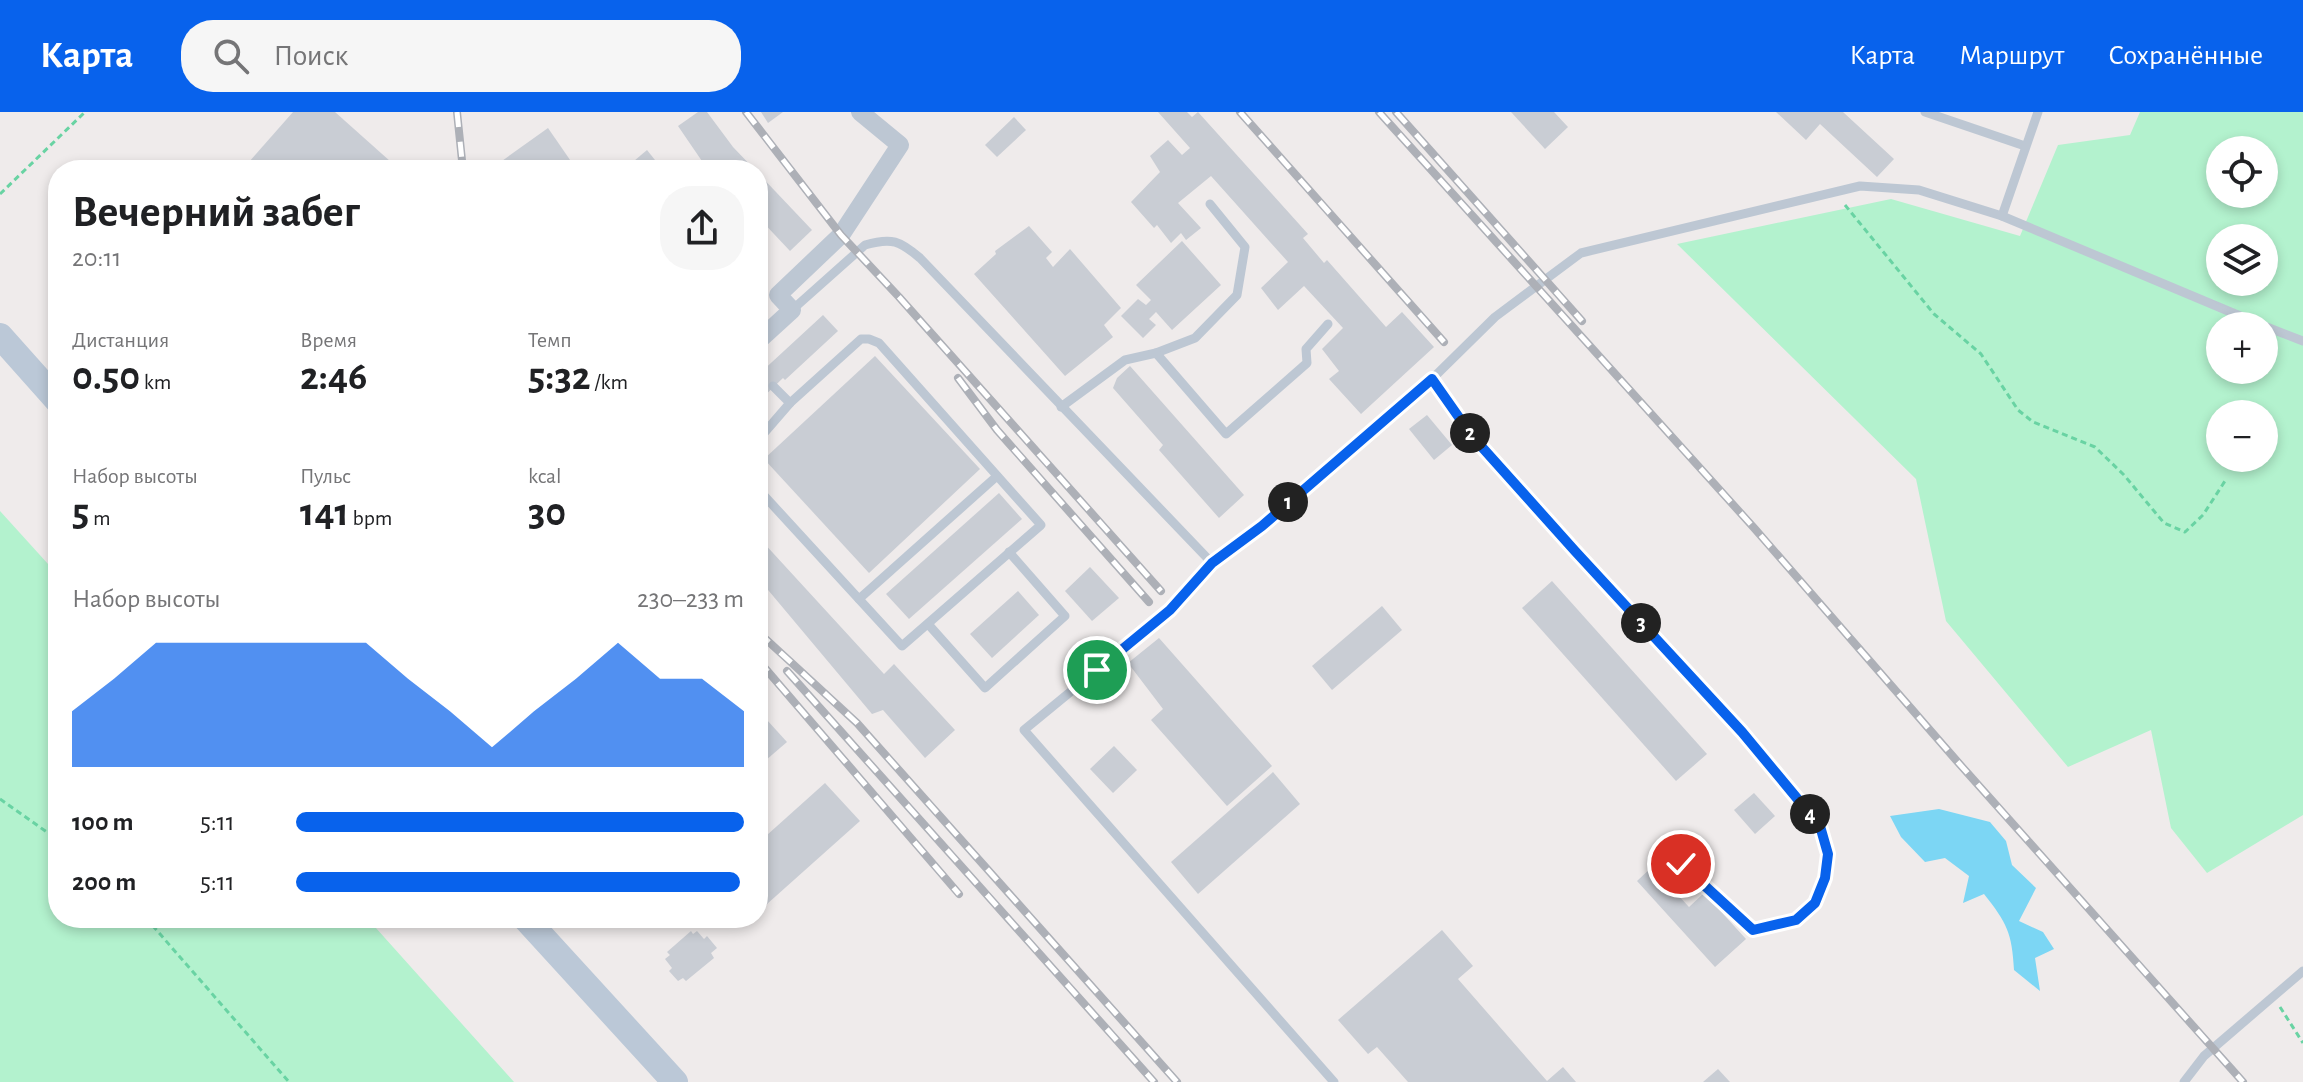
<!DOCTYPE html>
<html lang="ru">
<meta charset="utf-8">
<style>
:root{--surface:#fff;--page:#f6f6f6;--text:#202124;--muted:#757577;--accent:#0862ec}
body{margin:0;font-family:"Alegreya Sans",sans-serif;background:var(--page);color:var(--text);height:100vh;display:flex;flex-direction:column;font-size:30px;white-space:nowrap}
*{box-sizing:border-box;margin:0}
p{font-size:26px;color:var(--muted)}
.icon{flex:none;width:44px;height:44px;fill:none;stroke:currentColor;stroke-width:2;stroke-linecap:round;stroke-linejoin:round}
.map{position:relative;flex:1;overflow:hidden}
.panel{position:absolute;left:48px;top:48px;width:720px;height:768px;display:flex;flex-direction:column;background:var(--surface);border-radius:32px;box-shadow:0 4px 12px #0003}
.panel>*{flex:none}
.fabs{position:absolute;left:2206px;top:24px;display:grid;gap:16px}
.fabs a{display:grid;place-items:center;width:72px;height:72px;border-radius:50%;background:var(--surface);box-shadow:0 4px 12px #0003;font-size:40px}
.pin{position:absolute;display:grid;place-items:center;width:68px;height:68px;color:#fff;margin:-34px;border:4px solid #fff;border-radius:50%;box-shadow:0 2px 8px #0007}
.km{position:absolute;width:40px;height:40px;margin:-20px;border-radius:50%;background:#222;color:#fff;font-size:22px;line-height:40px;text-align:center}
.round{display:grid;place-items:center;flex:none;width:84px;height:84px;border-radius:32px;background:var(--page)}
.head{display:flex;align-items:center;justify-content:space-between;height:136px;padding:0 24px}
h1{font-size:44px;font-weight:700;line-height:60px}
.metrics{display:grid;grid-template-columns:repeat(3,1fr);gap:12px;height:136px;padding:8px 24px}
.metrics div{display:grid;align-content:center}
.metrics b{font-size:40px;font-weight:700}
.metrics small{font-size:22px;font-weight:400}
.metrics p{font-size:22px}
.chart{height:224px;padding:16px 24px}
.chart p{display:flex;justify-content:space-between}
.chart svg{width:100%;height:144px;margin-top:8px;fill:var(--accent);opacity:.7}
ul{padding:0 24px;list-style:none;font-size:26px}
li{display:grid;grid-template-columns:128px 96px 1fr;align-items:center;height:60px}
li i{height:20px;border-radius:10px;background:var(--accent)}
header{display:flex;align-items:center;gap:48px;box-sizing:border-box;height:112px;padding:0 40px;background:var(--accent);color:#fff}
header strong{font-size:38px}
nav{display:flex;gap:44px;margin-inline-start:auto;font-size:28px}
.search{width:560px;height:72px;background:var(--page);display:flex;align-items:center;gap:20px;box-sizing:border-box;padding:0 28px;border-radius:32px;color:var(--muted);font-size:30px}
.map>svg:first-child{display:block}
</style>
<header>
<strong>Карта</strong>
<div class="search"><svg class="icon" aria-label="search" viewBox="0 0 24 24"><circle cx="10" cy="10" r="6"/><path d="M15 15l6 6"/></svg>Поиск</div>
<nav><a>Карта</a><a>Маршрут</a><a>Сохранённые</a></nav>
</header>
<div class="map">
<svg width="2303" height="970" viewBox="0 0 2303 970">
<rect width="100%" height="100%" fill="#efebeb"/>
<g fill="#b3f2ce" fill-rule="evenodd">
<path d="M2140 0H2303V703L2207 761 2171 716 2151 618 2068 655 1946 509 1916 367 1677 132 1891 87 2020 124 2058 33 2130 23ZM2220 38H2264V82H2220ZM2220 126H2264V170H2220ZM2220 214H2264V258H2220ZM2220 302H2264V346H2220Z"/>
<polygon points="0,399 58,463 58,806 367,806 514,970 0,970"/>
</g>
<path fill="#7cd6f4" d="M1939 697 1990 710 2006 729 2012 753 2036 776 2019 809 2043 820 2054 837 2035 846 2040 879 2014 858C2012 821 2007 811 1984 782L1963 791 1969 764 1945 746 1925 750 1901 725 1890 704Z"/>
<g fill="#c9cdd4">
<polygon points="293,0 335,0 400,58 242,58"/>
<polygon points="698,0 707,0 733,35 755,58 713,58 709,54 706,55 678,14"/>
<polygon points="761,0 783,0 768,11"/>
<polygon points="1158,0 1187,0 1192,5 1198,0 1308,122 1303,126 1324,151 1327,148 1386,215 1402,200 1434,235 1361,302 1329,267 1339,259 1322,237 1343,216 1304,174 1278,198 1261,176 1288,150 1211,64 1178,91 1201,116 1186,128 1181,121 1171,131 1157,113 1154,116 1131,90 1160,60 1150,44 1168,28 1182,43 1190,36"/>
<polygon points="1511,0 1554,0 1568,15 1545,37"/>
<polygon points="1776,0 1843,0 1894,47 1877,65 1820,12 1806,28"/>
<polygon points="1014,5 1026,18 997,45 985,33"/>
<polygon points="548,16 577,58 504,58 499,51"/>
<polygon points="647,38 663,58 642,58 634,49"/>
<polygon points="758,61 812,118 790,139 758,105"/>
<polygon points="1029,114 1052,140 1046,146 1053,155 1070,137 1121,196 1104,213 1113,225 1065,264 974,162 996,142 995,139"/>
<polygon points="1182,129 1221,173 1172,218 1156,200 1149,207 1156,213 1143,226 1121,204 1138,187 1146,193 1151,188 1136,173"/>
<polygon points="823,203 838,219 785,268 783,266 758,290 758,263"/>
<polygon points="875,244 980,357 869,461 764,347"/>
<polygon points="1130,254 1244,383 1219,406 1159,338 1163,333 1113,276 1117,266"/>
<polygon points="1427,303 1452,333 1434,348 1409,317"/>
<polygon points="999,381 1022,407 909,507 886,482"/>
<polygon points="762,429 884,562 894,552 955,618 925,646 883,598 872,602 758,466 758,432"/>
<polygon points="1090,455 1119,486 1092,509 1065,479"/>
<polygon points="1552,469 1707,642 1676,669 1522,496"/>
<polygon points="1018,479 1039,503 992,546 970,522"/>
<polygon points="1382,494 1402,518 1332,578 1312,554"/>
<polygon points="1159,526 1272,654 1227,694 1151,608 1163,597 1128,551"/>
<polygon points="758,598 787,630 758,655"/>
<polygon points="1114,634 1137,658 1113,681 1090,657"/>
<polygon points="1273,660 1300,692 1198,782 1171,750"/>
<polygon points="825,671 860,709 758,800 758,731"/>
<polygon points="1754,681 1775,704 1755,722 1734,698"/>
<polygon points="1652,755 1689,795 1704,781 1746,827 1715,855 1637,769"/>
<polygon points="1442,818 1473,854 1458,867 1547,969 1563,955 1576,970 1408,970 1377,935 1368,942 1338,908"/>
<polygon points="691,819 693,822 697,819 704,827 707,824 717,836 711,841 714,846 686,869 683,866 678,869 669,859 672,856 665,847 670,843 667,840"/>
<polygon points="1718,957 1730,970 1703,970"/>
</g>
<g fill="none" stroke-linecap="round" stroke-linejoin="round">
<g stroke="#69d3a3" stroke-width="3" stroke-dasharray="6 4" stroke-linecap="butt">
<polyline points="0,82 85,0"/>
<polyline points="1845,93 1934,202 1981,242 2018,298 2033,310 2095,335 2124,363 2164,411 2185,420 2203,403 2225,369"/>
<polyline points="0,687 58,728"/>
<polyline points="146,806 289,970"/>
<polyline points="2280,895 2303,931"/>
</g>
<g stroke="#bdc7d3" stroke-width="9">
<polyline points="1925,0 2025,34"/>
<polyline points="2002,104 2038,0"/>
<path d="M792 198 865 133C892 125 900 129 920 146L1212 451 1262 414 1432 267 1495 205 1581 141 1860 74 1919 78 2002 104 2264 214"/>
<polyline points="2264,214 2303,229"/>
<polyline points="1156,241 1195,226 1237,183 1245,135 1210,92"/>
<polyline points="758,257 761,260"/>
<polyline points="1432,267 1472,324 1575,439 1742,620 1820,714 1828,742 1825,766 1815,791 1796,808 1753,818 1681,752"/>
<polyline points="773,274 790,291"/>
<polyline points="1061,295 1125,248 1156,241 1226,322 1307,251 1306,237 1328,212"/>
<polyline points="758,328 790,291 861,227 869,227 879,231 1041,413 902,534 758,377"/>
<polyline points="1212,451 1170,498 1024,618 1334,970"/>
<polyline points="859,487 997,364"/>
<polyline points="928,512 985,576 1065,504 1009,440"/>
<polyline points="2184,970 2204,944 2303,859"/>
</g>
<polyline stroke="#bdc7d3" stroke-width="18" points="758,229 792,198 778,183 841,123 900,33 860,0"/>
<g stroke="#bbc8d7" stroke-width="26">
<polyline points="0,224 58,289"/>
<polyline points="525,806 675,970"/>
</g>
<defs>
<g id="rail">
<polyline points="457,0 463,58"/>
<polyline points="746,0 841,123 899,185 1161,479"/>
<polyline points="1240,0 1444,230"/>
<polyline points="1379,0 1755,417 1956,648 2243,970"/>
<polyline points="1396,0 1582,209"/>
<polyline points="958,266 997,318 1149,490"/>
<polyline points="758,520 857,611 1177,970"/>
<polyline points="758,548 959,782"/>
<polyline points="787,559 1154,970"/>
</g>
</defs>
<use href="#rail" stroke="#adb0b7" stroke-width="8"/>
<use href="#rail" stroke="#fff" stroke-width="5" stroke-dasharray="15" stroke-linecap="butt"/>
</g>
<g fill="none" stroke-linecap="round" stroke-linejoin="round">
<defs>
<polyline id="route" points="1097,558 1170,498 1212,451 1262,414 1432,267 1472,324 1575,439 1742,620 1820,714 1828,742 1825,766 1815,791 1796,808 1753,818 1681,752"/>
</defs>
<use href="#route" stroke="#fff" stroke-width="16"/>
<use href="#route" stroke="#0862ec" stroke-width="10"/>
</g>
</svg>
<div class="fabs">
<a><svg class="icon" aria-label="locate" viewBox="0 0 24 24"><circle cx="12" cy="12" r="6"/><path d="M12 2v4M12 18v4M2 12h4M18 12h4"/></svg></a>
<a><svg class="icon" aria-label="layers" viewBox="0 0 24 24"><path d="M12 4l9 5-9 5-9-5zM3 14l9 5 9-5"/></svg></a>
<a>+</a>
<a>−</a>
</div>
<div class="pin" style="left:1097px;top:558px;background:#1e9e55"><svg class="icon" aria-label="arrive" viewBox="0 0 24 24"><path d="M6 21V4h12l-3 4 3 4H6"/></svg></div>
<div class="pin" style="left:1681px;top:752px;background:#d93025"><svg class="icon" aria-label="check" viewBox="0 0 24 24"><path d="M5 12l5 5 9-10"/></svg></div>
<b class="km" style="left:1288px;top:390px">1</b>
<b class="km" style="left:1470px;top:321px">2</b>
<b class="km" style="left:1641px;top:511px">3</b>
<b class="km" style="left:1810px;top:702px">4</b>
<section class="panel">
<div class="head"><div><h1>Вечерний забег</h1><p>20:11</p></div><a class="round"><svg class="icon" aria-label="share" viewBox="0 0 24 24"><path d="M12 15V3M7 8l5-5 5 5M5 13v7h14v-7"/></svg></a></div>
<div class="metrics">
<div><p>Дистанция</p><b>0.50<small> km</small></b></div>
<div><p>Время</p><b>2:46</b></div>
<div><p>Темп</p><b>5:32<small> /km</small></b></div>
</div>
<div class="metrics">
<div><p>Набор высоты</p><b>5<small> m</small></b></div>
<div><p>Пульс</p><b>141<small> bpm</small></b></div>
<div><p>kcal</p><b>30</b></div>
</div>
<div class="chart"><p><span>Набор высоты</span>230–233 m</p>
<svg viewBox="0 0 160 44" preserveAspectRatio="none"><path d="M0 44V27L10 17L20 6L30 6L40 6L50 6L60 6L70 6L80 17L90 27L100 38L110 27L120 17L130 6L140 17L150 17L160 27V44z"/></svg>
</div>
<ul>
<li><b>100 m</b>5:11<i style="width:100%"></i></li>
<li><b>200 m</b>5:11<i style="width:99%"></i></li>
</ul>
</section>
</div>
